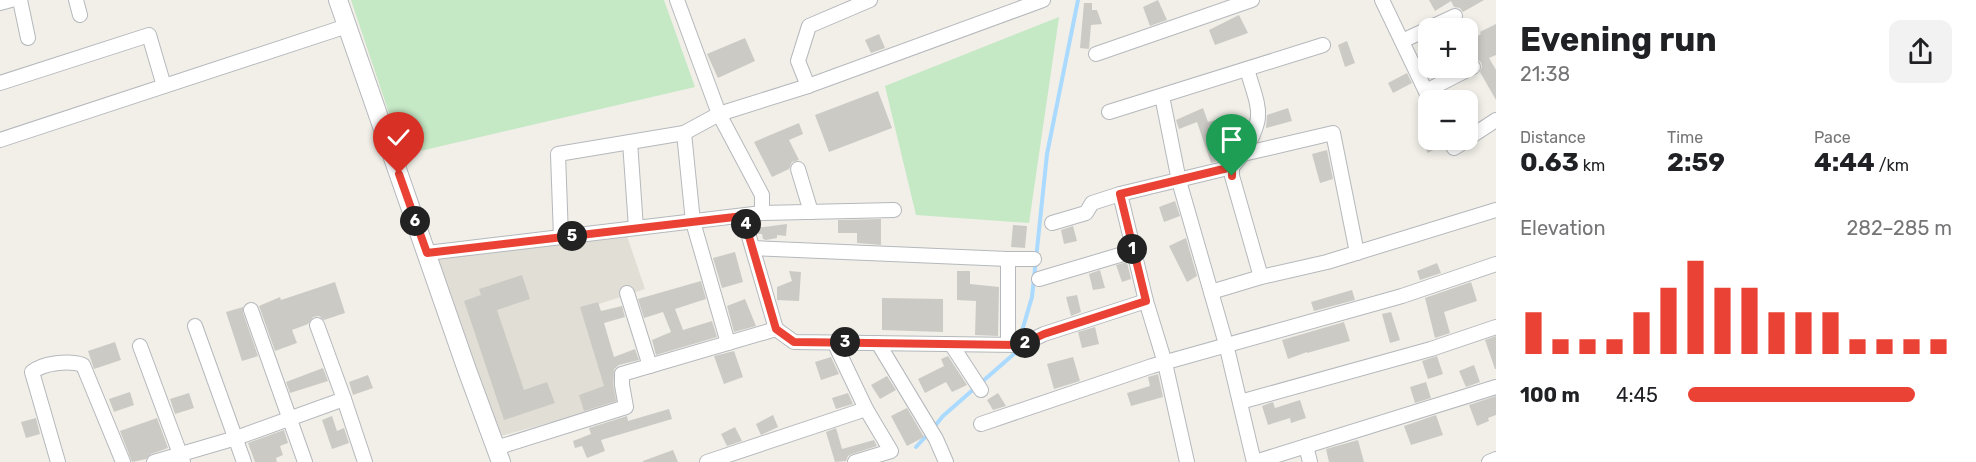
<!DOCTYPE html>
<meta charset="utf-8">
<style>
:root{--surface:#fff;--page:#f2f2f2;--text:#202124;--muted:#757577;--accent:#ea4335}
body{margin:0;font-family:Rubik,sans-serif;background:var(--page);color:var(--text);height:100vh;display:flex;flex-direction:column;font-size:22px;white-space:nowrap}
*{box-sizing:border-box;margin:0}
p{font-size:20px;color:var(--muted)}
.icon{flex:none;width:33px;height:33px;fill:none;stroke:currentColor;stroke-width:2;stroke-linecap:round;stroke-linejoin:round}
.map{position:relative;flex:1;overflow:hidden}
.drawer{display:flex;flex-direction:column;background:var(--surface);width:480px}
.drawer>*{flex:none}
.fabs{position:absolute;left:1418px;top:18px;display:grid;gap:12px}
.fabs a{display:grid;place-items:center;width:60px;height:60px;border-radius:12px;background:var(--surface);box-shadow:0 3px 9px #0003;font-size:30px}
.pin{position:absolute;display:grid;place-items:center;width:51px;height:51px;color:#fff;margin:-62px -26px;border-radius:50% 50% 50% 0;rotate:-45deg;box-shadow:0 0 6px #0007}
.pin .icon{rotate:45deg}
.km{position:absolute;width:30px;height:30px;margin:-15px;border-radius:50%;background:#222;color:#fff;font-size:16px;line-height:30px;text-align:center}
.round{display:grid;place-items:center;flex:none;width:63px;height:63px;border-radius:12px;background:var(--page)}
.summary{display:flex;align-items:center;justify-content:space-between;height:102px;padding:0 24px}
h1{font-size:33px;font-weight:700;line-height:45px}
.figures{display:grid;grid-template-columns:repeat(3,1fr);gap:9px;height:102px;padding:6px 24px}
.figures div{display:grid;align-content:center}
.figures b{font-size:26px;font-weight:700}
.figures small{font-size:16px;font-weight:400}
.figures p{font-size:16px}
.chart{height:168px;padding:12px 24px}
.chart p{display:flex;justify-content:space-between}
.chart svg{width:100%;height:108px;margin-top:6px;stroke:var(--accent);stroke-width:6}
ul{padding:0 24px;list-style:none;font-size:20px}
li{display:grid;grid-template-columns:96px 72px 1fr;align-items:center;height:45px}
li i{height:15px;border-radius:8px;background:var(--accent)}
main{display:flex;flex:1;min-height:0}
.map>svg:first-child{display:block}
</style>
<main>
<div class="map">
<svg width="1496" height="462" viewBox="0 0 1496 462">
<rect width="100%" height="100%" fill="#f1efe8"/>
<polygon fill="#e1ded6" points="626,233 645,289 596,305 624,402 501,436 433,255"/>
<g fill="#c5e8c5">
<polygon points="351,0 664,0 695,87 403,155"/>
<polygon points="1059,17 1029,223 916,215 885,86"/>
</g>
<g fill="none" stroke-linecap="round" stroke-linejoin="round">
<g stroke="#aadaff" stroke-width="4">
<polyline points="1019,341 1032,297 1047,154 1078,0"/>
<polyline points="934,427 943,416 1015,353 1017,348"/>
<polyline points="916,447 929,433"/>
</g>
</g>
<g fill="#cccac5">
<polygon points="1158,0 1167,20 1150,26 1143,7"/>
<polygon points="1429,0 1484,0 1463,12 1460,8 1454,7 1451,1 1435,11"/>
<polygon points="1084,3 1092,3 1092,10 1097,10 1102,24 1091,25 1089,49 1080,48"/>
<polygon points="1239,15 1248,33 1215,45 1209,30"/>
<polygon points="1496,24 1496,55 1489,58 1496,70 1496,100 1480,72 1482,67 1481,62 1474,58 1467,60 1467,42 1481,34 1480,32"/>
<polygon points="879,34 885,48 871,53 865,40"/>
<polygon points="745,38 755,61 718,78 707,54"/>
<polygon points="1347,41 1355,63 1345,67 1338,45"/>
<polygon points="1407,73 1412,83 1393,93 1388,83"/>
<polygon points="878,91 892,128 829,152 815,115"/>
<polygon points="1203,108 1208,122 1219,119 1223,130 1212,134 1218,151 1228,148 1231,155 1227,159 1211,163 1197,122 1179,129 1176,120"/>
<polygon points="1288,108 1292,121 1266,128 1267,115"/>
<polygon points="799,123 803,134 789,140 799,160 792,162 789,169 772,177 754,142"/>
<polygon points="1420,140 1440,140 1442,145 1428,153"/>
<polygon points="1327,150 1333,179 1320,183 1312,154"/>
<polygon points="1175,201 1180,216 1164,222 1159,207"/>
<polygon points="881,219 881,245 857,243 857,233 838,233 838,220"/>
<polygon points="787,224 786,236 777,235 777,238 766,240 763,239 762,234 758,234 756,228"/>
<polygon points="1013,225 1027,226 1025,248 1011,247"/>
<polygon points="1073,226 1077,241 1064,244 1061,230"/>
<polygon points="1186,238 1197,276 1187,282 1169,246"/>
<polygon points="735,252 743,282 722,288 713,258"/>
<polygon points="1127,262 1131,279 1122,282 1116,265"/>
<polygon points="1437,263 1441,273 1420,280 1417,271"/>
<polygon points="1100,270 1105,288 1093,290 1089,274"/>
<polygon points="789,271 801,272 799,301 777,300 777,287 792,281"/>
<polygon points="957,271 970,271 970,284 999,287 998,336 975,335 976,301 957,300"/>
<polygon points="522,275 530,299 497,310 524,390 547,382 555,403 504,420 464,301 481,295 479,289"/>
<polygon points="701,281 706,299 675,309 683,330 712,321 717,337 656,355 652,340 671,332 663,312 644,318 638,299"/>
<polygon points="335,282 345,313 324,320 319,316 313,317 308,324 292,330 297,343 275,351 259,306 280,297 281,300"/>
<polygon points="1471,282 1477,301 1444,312 1450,333 1435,338 1425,298"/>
<polygon points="1352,290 1355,300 1314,311 1311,302"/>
<polygon points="1077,295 1081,312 1071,316 1066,297"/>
<polygon points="882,298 943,299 943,332 882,330"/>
<polygon points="745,299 756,326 734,332 727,306"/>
<polygon points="598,302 601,311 622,306 625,317 604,323 614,357 635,349 639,360 619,365 614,369 613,385 616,401 584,411 579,395 604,386 580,307"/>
<polygon points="243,307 243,313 258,356 242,361 226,312"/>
<polygon points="1391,312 1400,340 1390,343 1382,314"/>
<polygon points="1344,322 1350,341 1307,353 1307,352 1288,359 1282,340"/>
<polygon points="1095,327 1099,344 1082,348 1078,332"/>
<polygon points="1496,336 1496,369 1495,369 1485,340"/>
<polygon points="115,342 121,360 94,369 88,351"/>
<polygon points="734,351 743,377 724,384 714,356"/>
<polygon points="948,356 967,385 952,392 946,382 925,393 918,379 944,366 941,359"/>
<polygon points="1437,356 1443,374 1428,379 1422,361"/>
<polygon points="831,357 839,374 821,380 815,362"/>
<polygon points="1073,357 1080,381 1054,389 1047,364"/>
<polygon points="1474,365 1480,382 1466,387 1459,371"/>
<polygon points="323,368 328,381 290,393 286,382"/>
<polygon points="1158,374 1163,397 1131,406 1127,393 1150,386 1148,377"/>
<polygon points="368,375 373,388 353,395 349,382"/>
<polygon points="887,376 896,390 880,399 871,385"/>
<polygon points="1426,382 1431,398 1415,403 1410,387"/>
<polygon points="130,392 134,405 114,412 109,399"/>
<polygon points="189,393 194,408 175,414 170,399"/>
<polygon points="848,393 853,404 836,409 832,398"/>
<polygon points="998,393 1006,406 993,410 987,400"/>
<polygon points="1496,396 1496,415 1488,418 1489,421 1477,426 1469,405"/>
<polygon points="1300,400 1306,418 1291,423 1290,418 1268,425 1262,406 1273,402 1275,408"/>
<polygon points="907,408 924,437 907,446 891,416"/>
<polygon points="669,409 672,419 601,440 605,451 587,458 582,446 575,448 573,441 591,434 589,428 627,416 628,421"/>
<polygon points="773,415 778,427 761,435 756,424"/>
<polygon points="1436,415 1443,435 1411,445 1404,426"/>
<polygon points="332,416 337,431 344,428 349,443 332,449 322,420"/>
<polygon points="36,418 40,434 26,438 21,422"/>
<polygon points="157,418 168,448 151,454 146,459 132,462 120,431"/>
<polygon points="735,427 742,441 727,446 721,434"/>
<polygon points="836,428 842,449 874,440 877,446 852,454 848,456 846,461 835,462 826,432"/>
<polygon points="284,430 288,443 280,446 283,455 276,458 277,462 255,462 248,443"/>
<polygon points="1358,440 1364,462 1329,462 1326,449"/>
<polygon points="673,450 678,462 643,462 643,461"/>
</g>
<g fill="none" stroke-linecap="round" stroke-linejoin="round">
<defs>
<g id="minor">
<polyline points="20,0 28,38"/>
<polyline points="76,0 80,15"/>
<polyline points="677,0 719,114 762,195 762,213"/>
<polyline points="1382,0 1430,100"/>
<polyline points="0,3 11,0"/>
<polyline points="1429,28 1455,16"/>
<polyline points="1402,41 1428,29"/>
<polyline points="1096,54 1252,0"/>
<polyline points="0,83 149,35 164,86"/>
<polyline points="808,86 798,61 809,26 870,0"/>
<polyline points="1426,91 1473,67"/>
<polyline points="1162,96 1179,181 1226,344 1254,462"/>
<polyline points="1109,112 1323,45"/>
<polyline points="684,133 693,222 728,343"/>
<polyline points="1467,139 1496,120"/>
<polyline points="0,140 347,26"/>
<polyline points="1449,140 1454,148 1467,140"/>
<polyline points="630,142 636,228"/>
<path d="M1243 154C1266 114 1259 111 1247 69"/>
<polyline points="798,169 811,212"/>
<polyline points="743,216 776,329 794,342 1021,345 1044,334 1146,301 1165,363 1187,462"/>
<polyline points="1052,223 1086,213 1092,203 1120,194"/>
<polyline points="561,237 558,154 684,133 719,114 808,86 1043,0"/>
<polyline points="753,248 1008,259 1008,344"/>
<polyline points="427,253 762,213 894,210"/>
<polyline points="1008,259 1034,259"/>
<polyline points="1261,277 1232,176 1232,167 1243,154 1333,133 1357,253"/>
<polyline points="1039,279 1133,251"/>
<polyline points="1211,292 1261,277 1327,262 1496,210"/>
<polyline points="627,293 650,366"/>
<polyline points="1146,301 1120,194 1232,167"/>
<polyline points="251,310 305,462"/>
<polyline points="317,325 344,399 365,462"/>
<polyline points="195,326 244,462"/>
<polyline points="834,342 866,409"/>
<polyline points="878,343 936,439 946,462"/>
<polyline points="951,344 981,390"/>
<polyline points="140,346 183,462"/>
<polyline points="1240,402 1431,349 1496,327"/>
<polyline points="981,424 1152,366 1402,296 1496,264"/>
<polyline points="1306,446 1310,462"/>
<polyline points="496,448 626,407 622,385 622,374 776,329"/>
<path d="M58 462 32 372C43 363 69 360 83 365L123 462"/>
<polyline points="154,462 236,438 344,399"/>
<polyline points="707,462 866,409 891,451 855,462"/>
<polyline points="1255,462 1496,387"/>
<polyline points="1489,462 1496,459"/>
</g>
<polyline id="tertiary" points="338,0 467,370 501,462"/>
</defs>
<use href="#minor" stroke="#b5b8bc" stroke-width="16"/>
<use href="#tertiary" stroke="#b5b8bc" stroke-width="20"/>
<use href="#minor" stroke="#fff" stroke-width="14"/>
<use href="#tertiary" stroke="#fff" stroke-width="18"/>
</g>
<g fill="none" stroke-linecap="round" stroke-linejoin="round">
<defs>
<polyline id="route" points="399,174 427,253 743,216 776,329 794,342 1021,345 1044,334 1146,301 1120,194 1232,167 1232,176"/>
</defs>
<use href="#route" stroke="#fff" stroke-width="12"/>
<use href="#route" stroke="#ea4335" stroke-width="8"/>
</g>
</svg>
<div class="fabs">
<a>+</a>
<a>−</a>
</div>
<div class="pin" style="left:1232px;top:176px;background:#1e9e55"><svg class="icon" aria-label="arrive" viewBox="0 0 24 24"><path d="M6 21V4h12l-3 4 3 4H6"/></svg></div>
<div class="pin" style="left:399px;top:174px;background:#d93025"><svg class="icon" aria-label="check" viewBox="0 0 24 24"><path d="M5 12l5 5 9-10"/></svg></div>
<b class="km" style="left:1132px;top:249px">1</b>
<b class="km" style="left:1025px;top:343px">2</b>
<b class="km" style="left:845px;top:342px">3</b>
<b class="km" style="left:746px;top:224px">4</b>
<b class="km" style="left:572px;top:236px">5</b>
<b class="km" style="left:415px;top:221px">6</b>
</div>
<section class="drawer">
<div class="summary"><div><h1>Evening run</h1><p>21:38</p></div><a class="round"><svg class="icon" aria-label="share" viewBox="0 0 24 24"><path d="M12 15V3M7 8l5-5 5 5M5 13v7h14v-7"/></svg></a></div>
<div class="figures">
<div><p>Distance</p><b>0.63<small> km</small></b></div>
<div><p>Time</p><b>2:59</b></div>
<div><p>Pace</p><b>4:44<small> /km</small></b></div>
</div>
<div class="chart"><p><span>Elevation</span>282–285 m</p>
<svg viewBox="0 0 160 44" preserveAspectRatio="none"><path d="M5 44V27M15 44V38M25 44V38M35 44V38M45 44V27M55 44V17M65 44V6M75 44V17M85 44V17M95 44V27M105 44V27M115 44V27M125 44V38M135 44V38M145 44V38M155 44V38"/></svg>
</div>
<ul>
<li><b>100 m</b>4:45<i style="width:86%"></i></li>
</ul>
</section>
</main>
